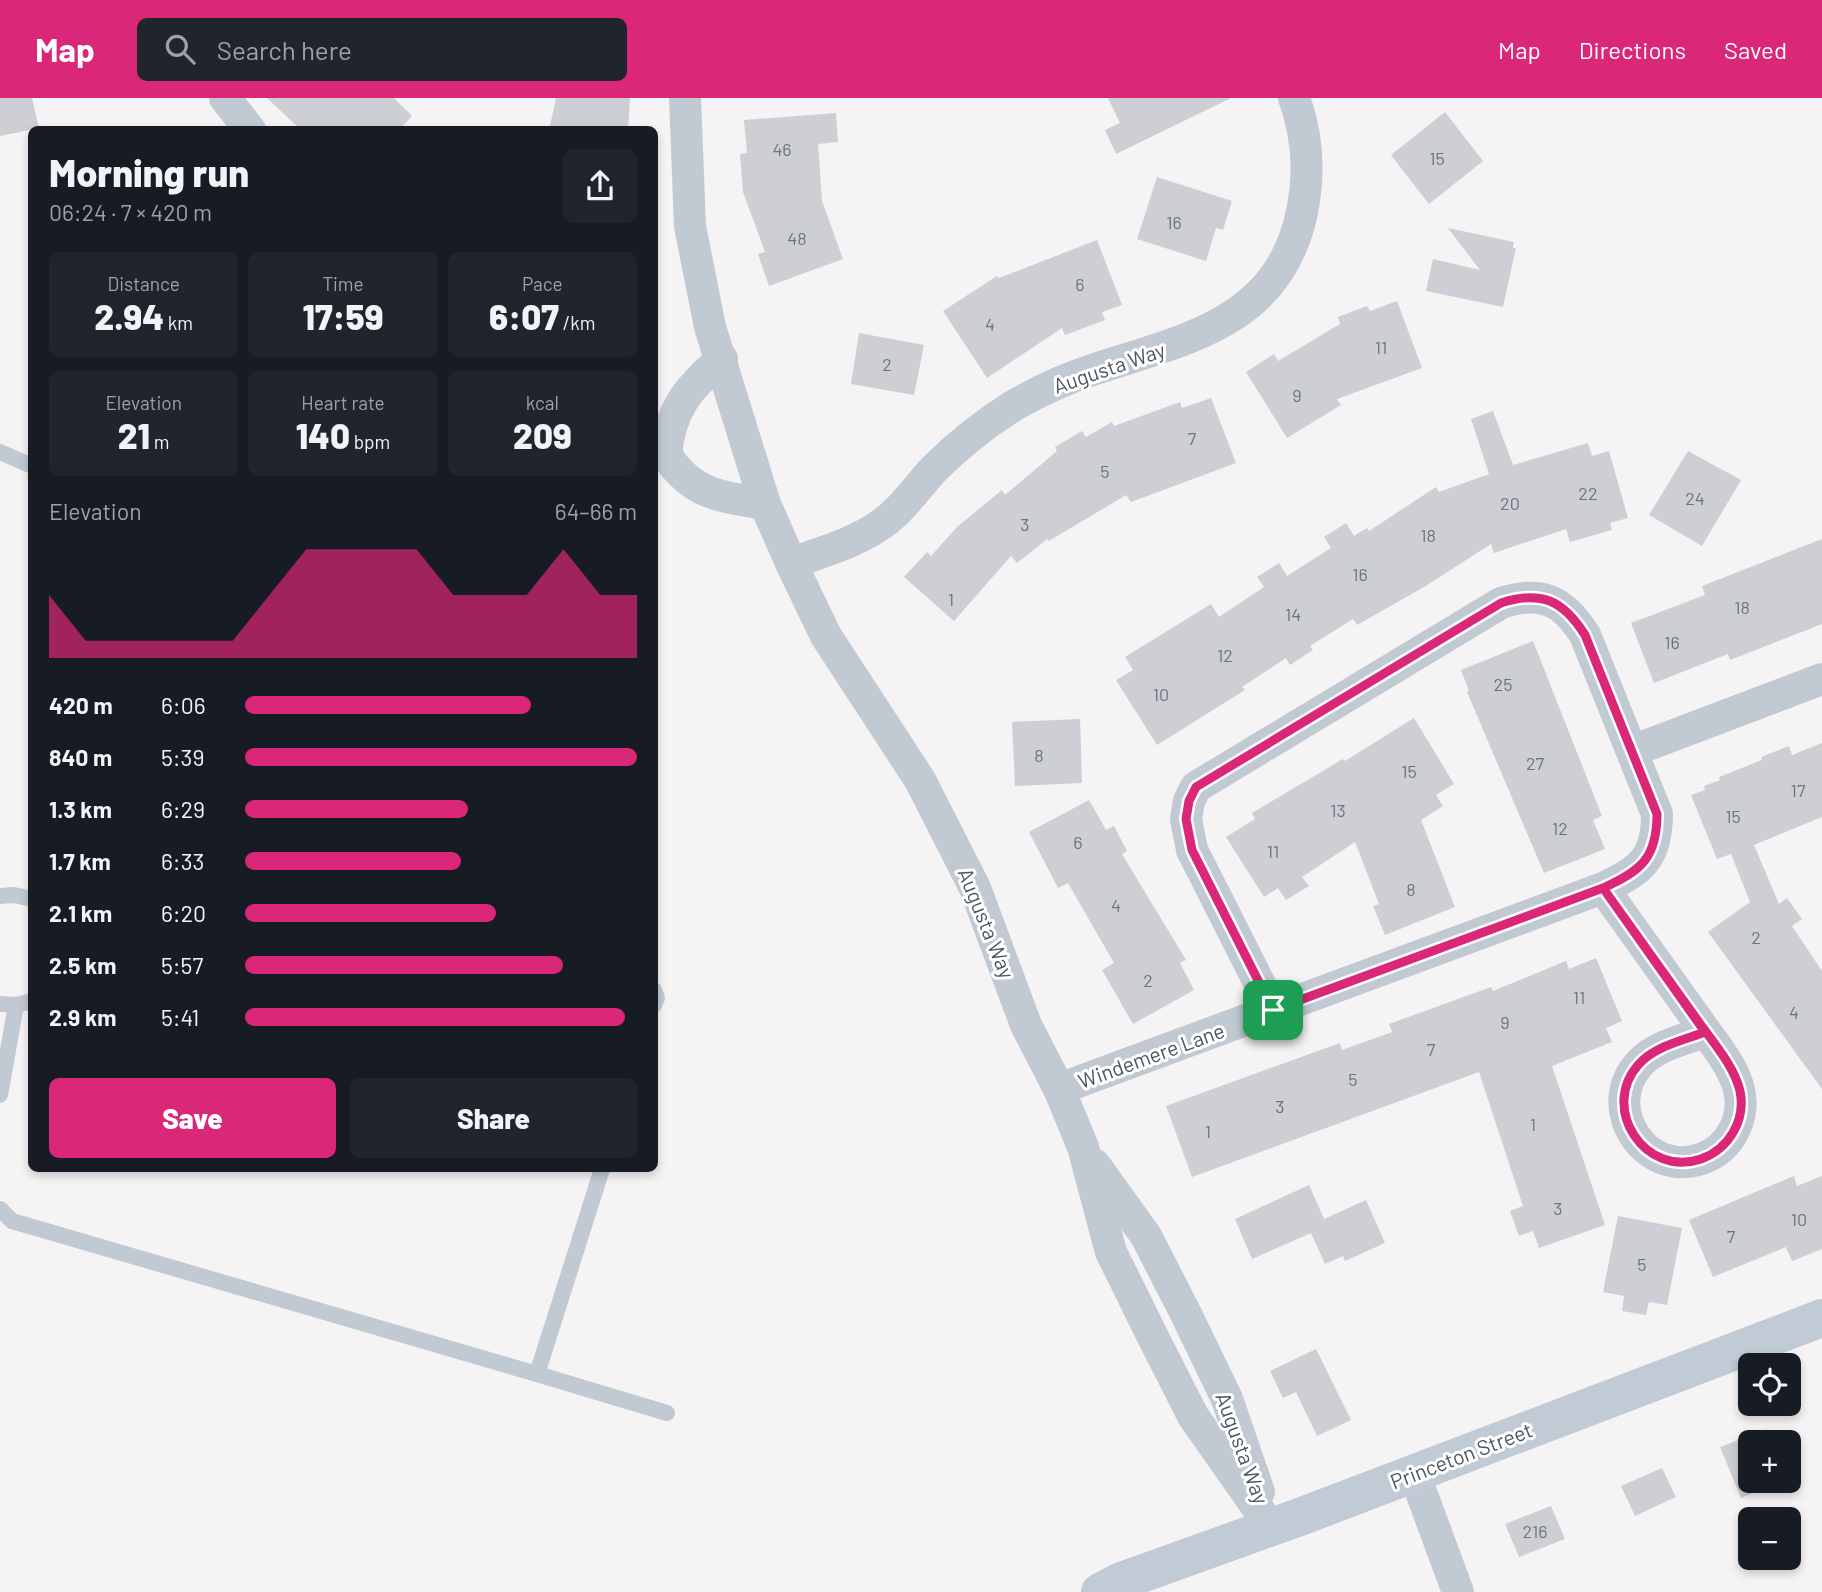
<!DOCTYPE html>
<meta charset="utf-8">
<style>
:root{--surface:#171b24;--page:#20242c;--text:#f1f3f6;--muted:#9ea1a6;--accent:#db2777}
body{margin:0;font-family:Barlow,sans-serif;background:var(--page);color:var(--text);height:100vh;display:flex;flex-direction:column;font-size:26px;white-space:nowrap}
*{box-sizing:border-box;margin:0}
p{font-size:23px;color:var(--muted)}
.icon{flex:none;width:38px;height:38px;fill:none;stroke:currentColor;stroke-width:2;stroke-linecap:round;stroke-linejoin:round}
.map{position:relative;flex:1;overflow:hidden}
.panel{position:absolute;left:28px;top:28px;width:630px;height:1046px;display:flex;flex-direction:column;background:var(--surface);border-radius:10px;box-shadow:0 4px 10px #0003}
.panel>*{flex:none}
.buttons{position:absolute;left:1738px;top:1255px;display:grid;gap:14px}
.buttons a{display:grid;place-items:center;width:63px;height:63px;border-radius:10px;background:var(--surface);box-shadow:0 4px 10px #0003;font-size:35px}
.pin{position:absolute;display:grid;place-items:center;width:60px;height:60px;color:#fff;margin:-30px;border-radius:14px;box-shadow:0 4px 10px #0006}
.round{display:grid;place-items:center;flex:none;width:74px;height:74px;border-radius:10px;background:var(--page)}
.overview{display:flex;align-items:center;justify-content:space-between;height:119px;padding:0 21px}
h1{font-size:38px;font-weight:800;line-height:52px}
.stats{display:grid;grid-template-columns:repeat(3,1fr);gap:10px;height:119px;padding:7px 21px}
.stats div{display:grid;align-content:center;border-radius:10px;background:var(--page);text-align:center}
.stats b{font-size:35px;font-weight:800}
.stats small{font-size:19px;font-weight:400}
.stats p{font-size:19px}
.chart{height:196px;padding:14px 21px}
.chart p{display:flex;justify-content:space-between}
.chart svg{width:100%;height:126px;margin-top:7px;fill:var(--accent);opacity:.7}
.button{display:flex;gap:14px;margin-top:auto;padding:14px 21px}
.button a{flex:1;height:80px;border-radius:10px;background:var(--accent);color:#fff;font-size:28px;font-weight:800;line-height:80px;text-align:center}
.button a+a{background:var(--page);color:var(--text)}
ul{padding:0 21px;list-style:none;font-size:23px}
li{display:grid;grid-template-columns:112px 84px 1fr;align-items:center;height:52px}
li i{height:18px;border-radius:9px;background:var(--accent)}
header{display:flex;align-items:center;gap:42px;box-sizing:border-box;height:98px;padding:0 35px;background:var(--accent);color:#fff}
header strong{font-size:33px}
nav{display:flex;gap:38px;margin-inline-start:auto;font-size:24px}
.search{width:490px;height:63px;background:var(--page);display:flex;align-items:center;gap:18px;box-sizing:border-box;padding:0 24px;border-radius:10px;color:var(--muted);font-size:26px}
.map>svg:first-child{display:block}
</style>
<header>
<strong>Map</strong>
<div class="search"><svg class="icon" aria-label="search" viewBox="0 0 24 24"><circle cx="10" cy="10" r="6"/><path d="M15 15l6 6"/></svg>Search here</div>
<nav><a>Map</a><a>Directions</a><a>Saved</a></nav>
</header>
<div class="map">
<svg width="1822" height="1494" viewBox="0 0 1822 1494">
<rect width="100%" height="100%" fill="#f5f3f3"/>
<g fill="#cdcfd5">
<polygon points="0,0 32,0 39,30 0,38"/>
<polygon points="267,0 394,0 412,18 399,32 301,32"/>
<polygon points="556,0 630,0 628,32 549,32"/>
<polygon points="1108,0 1231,0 1116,56 1105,32 1120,25"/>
<polygon points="1445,14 1483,63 1429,106 1391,57"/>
<polygon points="836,15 838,44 818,46 822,103 843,161 769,188 758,156 765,154 743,94 740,56 747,55 744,22"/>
<polygon points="1157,79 1232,103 1223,132 1216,130 1206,163 1137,141"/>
<polygon points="1448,130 1514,144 1513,150 1516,150 1503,209 1426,193 1433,161 1480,172"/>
<polygon points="1097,142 1122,207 1102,214 1105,222 1065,237 1062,230 987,280 943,213 997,178 999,180"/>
<polygon points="1397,203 1422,270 1337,301 1341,307 1287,340 1246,274 1274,256 1278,263 1340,226 1338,219 1367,208 1370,213"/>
<polygon points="859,235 924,247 914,297 851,286"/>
<polygon points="1211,300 1236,365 1131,404 1126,397 1049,443 1047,441 1017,465 1011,458 954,523 904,479 927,454 931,458 957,429 1002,392 1005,397 1057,353 1055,349 1082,333 1086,339 1112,324 1114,328 1180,304 1182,310"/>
<polygon points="1493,313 1513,367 1588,345 1592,358 1609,353 1628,420 1610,425 1612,432 1570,444 1566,431 1494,455 1491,446 1424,489 1357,527 1353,521 1310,548 1313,552 1290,567 1286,560 1242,589 1245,592 1157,647 1116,582 1133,572 1125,559 1211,506 1219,519 1264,489 1257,479 1279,465 1287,478 1331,450 1324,439 1346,425 1354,438 1367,430 1369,433 1436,389 1439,394 1489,376 1471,321"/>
<polygon points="1688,353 1741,382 1702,448 1649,417"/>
<polygon points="1822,441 1822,526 1730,562 1728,556 1654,585 1631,525 1705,497 1702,488"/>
<polygon points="1533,543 1602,718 1593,722 1605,751 1544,775 1467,594 1469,593 1461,572"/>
<polygon points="1414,620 1454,686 1436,697 1443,708 1421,722 1455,809 1385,837 1373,808 1379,806 1355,744 1302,779 1309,788 1286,802 1278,790 1264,799 1226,739 1255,721 1252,715 1343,661 1345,663"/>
<polygon points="1080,621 1082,685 1015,688 1012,624"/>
<polygon points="1822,645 1822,719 1754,747 1779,806 1787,800 1802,821 1792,828 1822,873 1822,991 1708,834 1750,804 1731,756 1717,761 1691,697 1705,692 1704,688 1720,682 1719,679 1762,662 1761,659 1789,648 1792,657"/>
<polygon points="1089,702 1106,732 1114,728 1127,753 1122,756 1186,862 1180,865 1194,892 1133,926 1102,872 1114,865 1068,785 1058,790 1029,734"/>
<polygon points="1596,860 1622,923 1606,930 1612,944 1552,968 1605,1127 1539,1150 1533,1133 1519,1138 1510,1113 1523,1108 1479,974 1192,1079 1166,1008 1340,945 1342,952 1392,934 1389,926 1491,889 1493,893 1566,863 1569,871"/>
<polygon points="1794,1078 1797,1088 1822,1078 1822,1151 1792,1163 1786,1149 1713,1179 1689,1122"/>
<polygon points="1309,1087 1324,1121 1366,1102 1385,1145 1345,1163 1343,1158 1325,1166 1311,1135 1252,1161 1235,1121"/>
<polygon points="1618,1118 1682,1130 1667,1207 1649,1204 1646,1217 1622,1213 1624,1198 1603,1194"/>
<polygon points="1316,1251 1351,1322 1317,1338 1296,1294 1283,1300 1270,1273"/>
<polygon points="1767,1331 1772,1344 1750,1344 1750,1382 1784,1382 1741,1400 1720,1349"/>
<polygon points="1662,1370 1676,1399 1635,1418 1621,1388"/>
<polygon points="1551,1408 1565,1441 1519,1459 1505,1426"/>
</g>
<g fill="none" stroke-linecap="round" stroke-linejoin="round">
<g stroke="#c1cad2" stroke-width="16">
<polyline points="0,354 32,368"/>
<polyline points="0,798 14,797 32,801"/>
<polyline points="654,892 657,900 654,907"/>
<polyline points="0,906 16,907 32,903"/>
<polyline points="0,997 16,907"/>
<polyline points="0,1111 12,1123 537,1276 602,1071"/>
<polyline points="537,1276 667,1315"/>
</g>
<g stroke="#c1cad2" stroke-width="32">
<polyline points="225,0 250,32"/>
<path d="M685 0 690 128 710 229 765 406 791 465C822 454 856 445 883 425 903 411 918 388 934 371 957 348 986 325 1013 308 1039 293 1067 280 1095 271 1186 241 1279 225 1302 114 1310 75 1308 38 1294 0"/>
<path d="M654 354 666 357C694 398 720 398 765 406"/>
<path d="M666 357C670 311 688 290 722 261"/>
<polyline points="791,465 826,538 920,682 975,790 1026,927 1059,991 1083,1049 1111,1154 1152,1237 1193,1318 1271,1429"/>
<polyline points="1632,653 1822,581"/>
<path d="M1603 790C1634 833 1665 877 1696 920 1710 941 1731 964 1738 988 1747 1018 1731 1051 1701 1061 1645 1080 1600 1010 1639 966 1655 948 1683 942 1705 934"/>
<path d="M1059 991 1603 790C1641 773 1657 760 1657 716L1585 537C1563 502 1541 492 1501 505L1196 689 1189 703 1186 721 1192 752 1273 912"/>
<polyline points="1095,1067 1146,1138 1186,1216 1227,1301 1259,1394"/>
<polyline points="1414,1375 1458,1494"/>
</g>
<polyline stroke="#c1cbd6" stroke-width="38" points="1100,1494 1119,1484 1305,1417 1822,1220"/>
</g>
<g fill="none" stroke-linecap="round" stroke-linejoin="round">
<defs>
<path id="route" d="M1273 912 1603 790C1634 833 1665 877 1696 920 1711 942 1734 967 1740 993 1746 1022 1729 1051 1701 1061 1645 1080 1599 1010 1639 966 1655 948 1684 942 1705 934L1603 790C1641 773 1657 760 1657 716L1585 537C1563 502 1541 492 1501 505L1196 689 1189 703 1186 721 1192 752 1273 912"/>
</defs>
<use href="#route" stroke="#fff" stroke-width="14"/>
<use href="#route" stroke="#db2777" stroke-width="9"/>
</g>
<g text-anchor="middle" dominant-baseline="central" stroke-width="6" stroke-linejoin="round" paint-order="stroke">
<g font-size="18" fill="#6b747e">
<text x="782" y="51">46</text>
<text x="1437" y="60">15</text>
<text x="1174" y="124">16</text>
<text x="797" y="140">48</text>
<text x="1080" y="186">6</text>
<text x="990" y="226">4</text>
<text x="1381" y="249">11</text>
<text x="887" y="266">2</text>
<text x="1297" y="297">9</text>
<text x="1192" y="340">7</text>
<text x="1105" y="373">5</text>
<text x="1588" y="395">22</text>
<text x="1695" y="400">24</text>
<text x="1510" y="405">20</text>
<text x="1025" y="426">3</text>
<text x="1428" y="437">18</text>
<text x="1360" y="476">16</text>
<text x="951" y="501">1</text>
<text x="1742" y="509">18</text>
<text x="1293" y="516">14</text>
<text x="1672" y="544">16</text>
<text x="1225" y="557">12</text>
<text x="1503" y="586">25</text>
<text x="1161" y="596">10</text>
<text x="1039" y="657">8</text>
<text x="1535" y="665">27</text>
<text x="1409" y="673">15</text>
<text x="1798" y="692">17</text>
<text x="1338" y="712">13</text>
<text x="1733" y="718">15</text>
<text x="1560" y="730">12</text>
<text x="1078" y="744">6</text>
<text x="1273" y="753">11</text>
<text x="1411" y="791">8</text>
<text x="1116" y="807">4</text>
<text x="1756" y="839">2</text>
<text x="1148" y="882">2</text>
<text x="1579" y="899">11</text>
<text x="1794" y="914">4</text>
<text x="1505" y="924">9</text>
<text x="1431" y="951">7</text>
<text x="1353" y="981">5</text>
<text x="1280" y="1008">3</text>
<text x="1533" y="1026">1</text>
<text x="1208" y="1033">1</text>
<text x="1558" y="1110">3</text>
<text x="1799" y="1121">10</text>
<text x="1731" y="1138">7</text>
<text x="1642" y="1166">5</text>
<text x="1535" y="1433">216</text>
</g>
<g font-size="21" fill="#4a5661" stroke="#fff">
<text transform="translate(1109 269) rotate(-19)">Augusta Way</text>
<text transform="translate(987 825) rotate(68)">Augusta Way</text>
<text transform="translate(1151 957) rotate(-20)">Windemere Lane</text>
<text transform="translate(1243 1350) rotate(70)">Augusta Way</text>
<text transform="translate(1461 1357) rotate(-21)">Princeton Street</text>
</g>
</g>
</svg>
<div class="buttons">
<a><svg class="icon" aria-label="locate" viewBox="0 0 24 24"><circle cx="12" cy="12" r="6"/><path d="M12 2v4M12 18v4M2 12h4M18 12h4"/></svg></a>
<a>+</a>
<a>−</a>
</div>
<div class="pin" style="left:1273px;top:912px;background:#1e9e55"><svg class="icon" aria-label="arrive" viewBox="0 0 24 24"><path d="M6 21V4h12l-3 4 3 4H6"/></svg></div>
<section class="panel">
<div class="overview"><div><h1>Morning run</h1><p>06:24 · 7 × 420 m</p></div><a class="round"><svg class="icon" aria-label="share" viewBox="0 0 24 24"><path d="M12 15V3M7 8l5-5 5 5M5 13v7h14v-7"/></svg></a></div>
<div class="stats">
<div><p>Distance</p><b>2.94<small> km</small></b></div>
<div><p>Time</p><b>17:59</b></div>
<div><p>Pace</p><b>6:07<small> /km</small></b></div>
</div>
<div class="stats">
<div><p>Elevation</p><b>21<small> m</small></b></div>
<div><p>Heart rate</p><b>140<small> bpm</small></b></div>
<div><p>kcal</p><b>209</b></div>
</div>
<div class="chart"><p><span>Elevation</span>64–66 m</p>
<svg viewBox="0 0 160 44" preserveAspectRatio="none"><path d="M0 44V22L10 38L20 38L30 38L40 38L50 38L60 22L70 6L80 6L90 6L100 6L110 22L120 22L130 22L140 6L150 22L160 22V44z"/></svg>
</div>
<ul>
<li><b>420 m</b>6:06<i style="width:73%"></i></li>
<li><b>840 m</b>5:39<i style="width:100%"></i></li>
<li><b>1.3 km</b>6:29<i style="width:57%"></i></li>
<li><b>1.7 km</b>6:33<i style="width:55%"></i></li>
<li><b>2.1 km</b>6:20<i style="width:64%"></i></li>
<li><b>2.5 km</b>5:57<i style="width:81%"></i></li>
<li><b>2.9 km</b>5:41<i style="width:97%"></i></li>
</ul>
<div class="button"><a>Save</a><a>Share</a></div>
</section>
</div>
